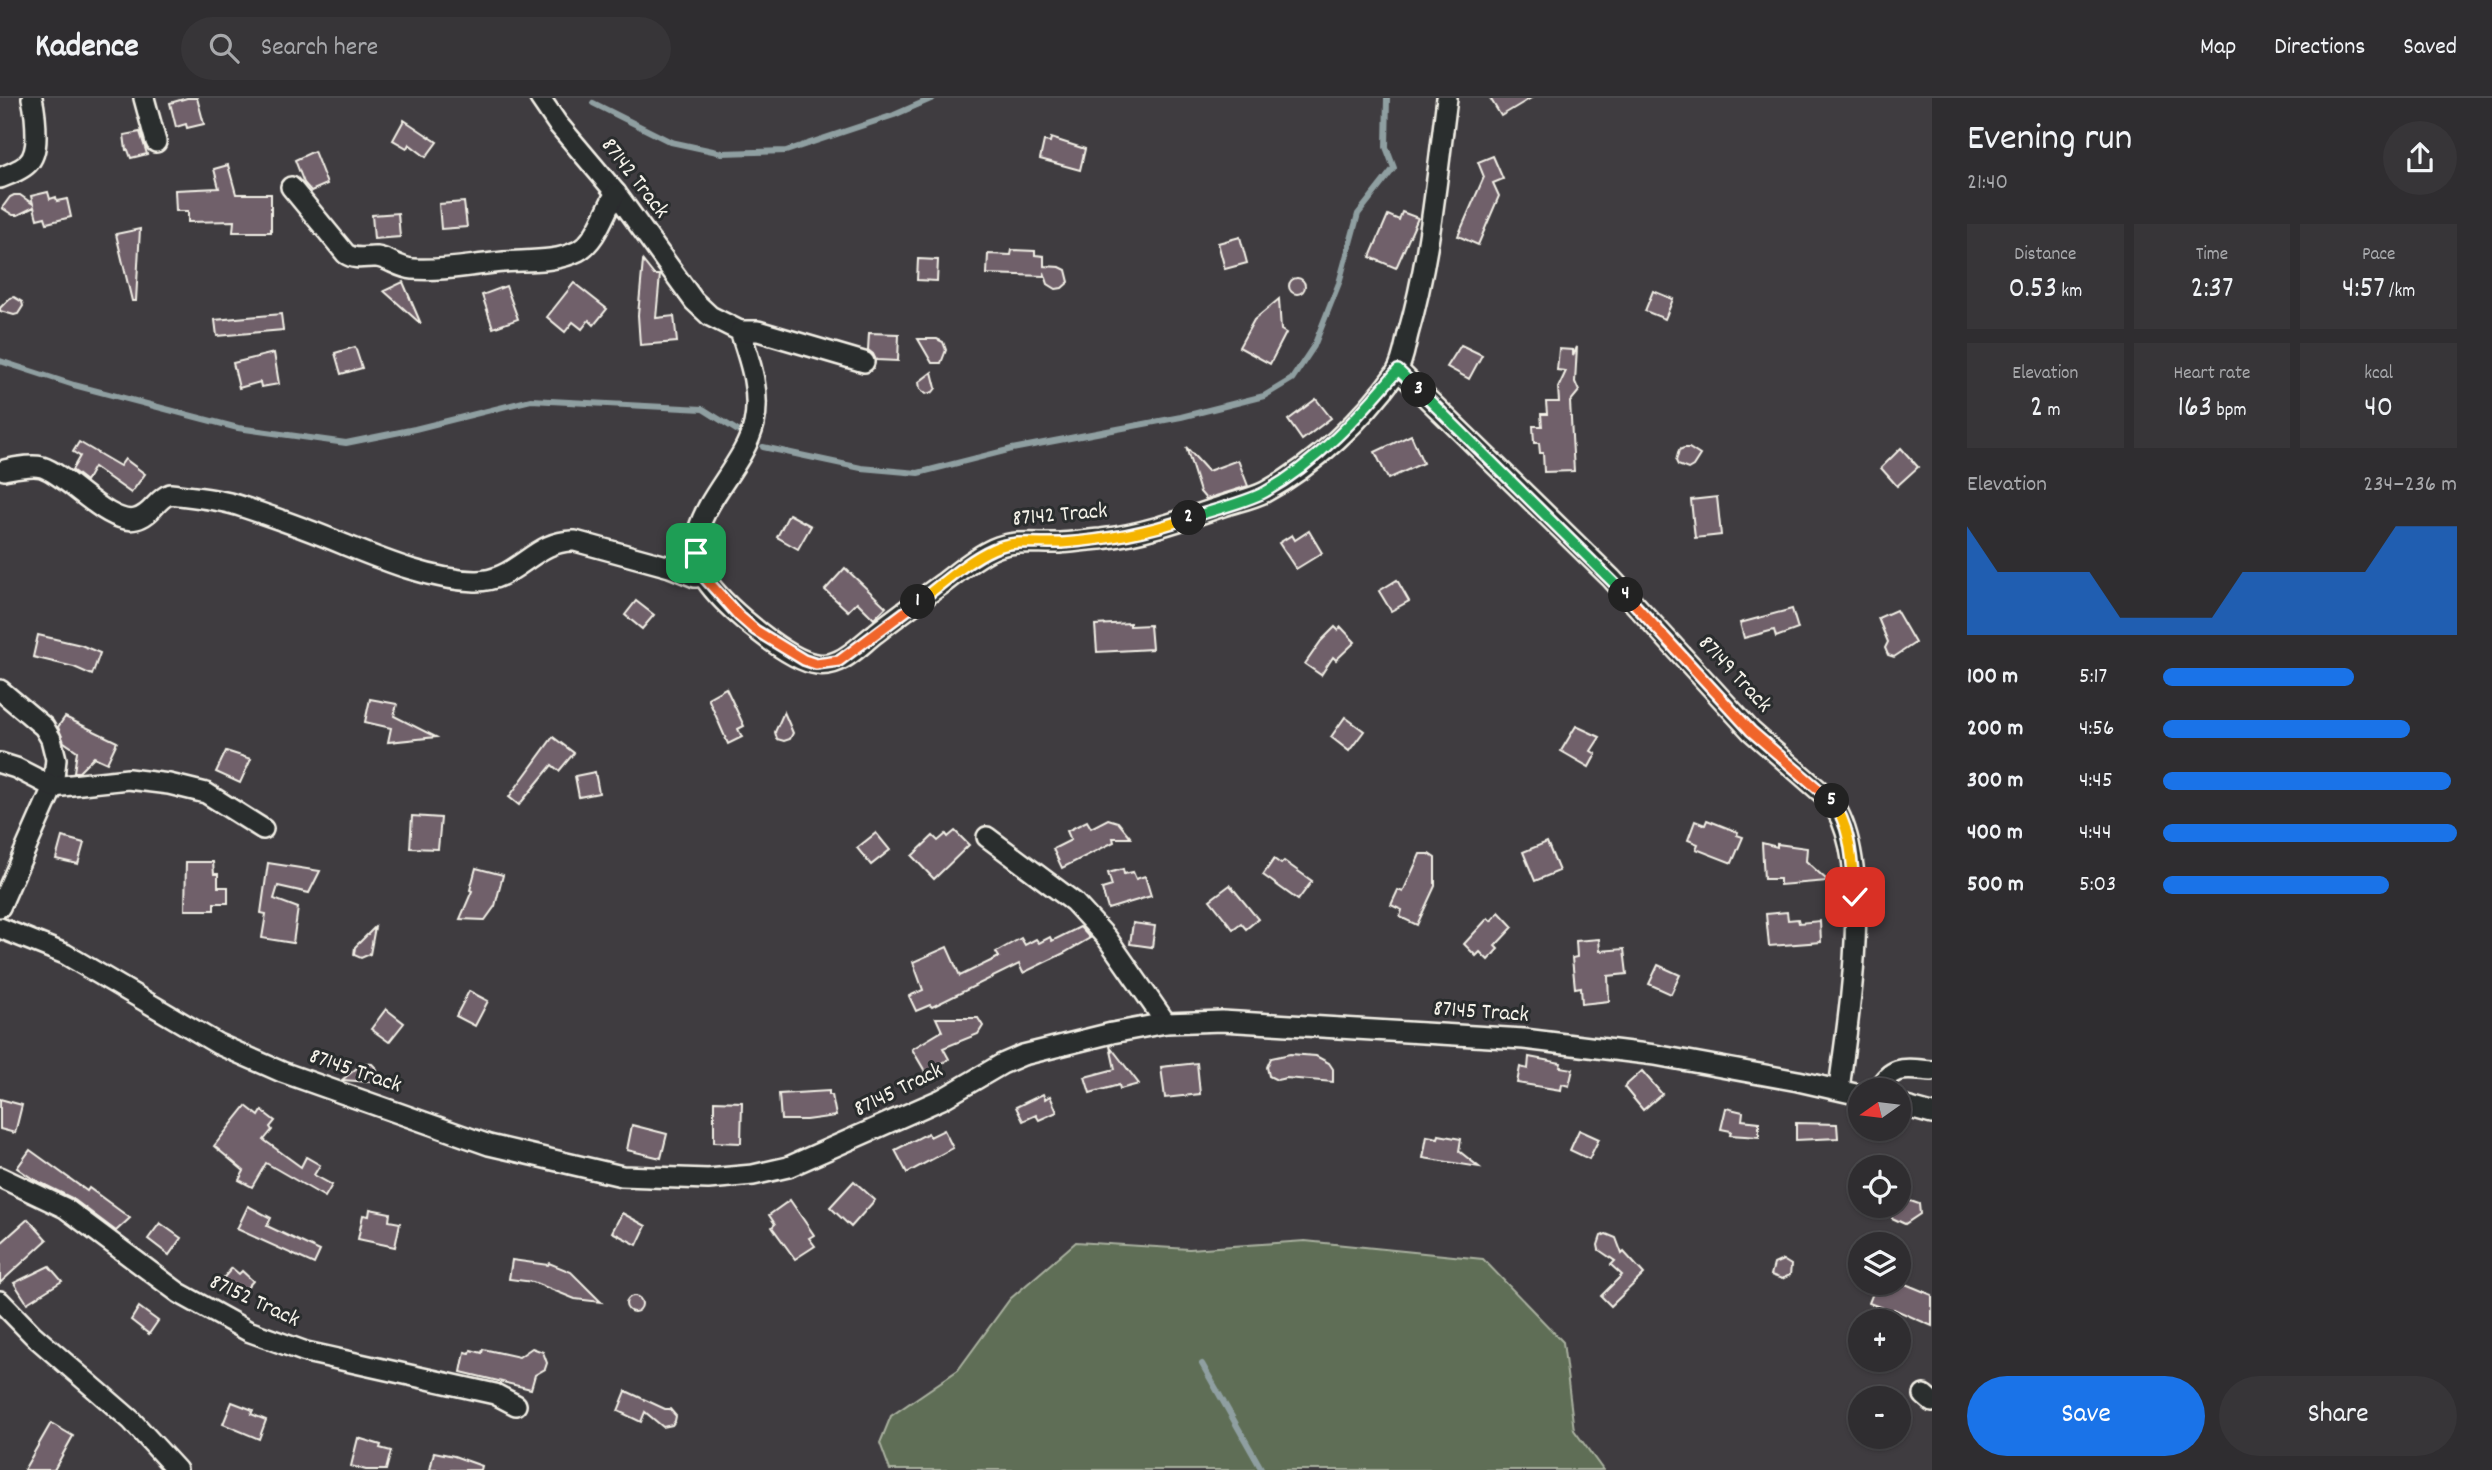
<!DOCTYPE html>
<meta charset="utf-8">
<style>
:root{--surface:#2f2d30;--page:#373538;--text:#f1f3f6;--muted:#a7a8ab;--line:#4a494c;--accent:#1a73e8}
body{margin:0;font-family:Dekko,sans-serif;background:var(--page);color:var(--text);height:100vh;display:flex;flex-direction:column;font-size:26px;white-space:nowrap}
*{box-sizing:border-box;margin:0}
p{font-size:23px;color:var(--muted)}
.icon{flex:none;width:38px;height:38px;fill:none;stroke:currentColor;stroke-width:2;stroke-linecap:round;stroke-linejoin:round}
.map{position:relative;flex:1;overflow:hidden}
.details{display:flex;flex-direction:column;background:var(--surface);width:560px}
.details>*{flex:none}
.needle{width:46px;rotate:256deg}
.tools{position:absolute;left:1848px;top:980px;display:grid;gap:14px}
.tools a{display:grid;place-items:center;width:63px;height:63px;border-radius:50%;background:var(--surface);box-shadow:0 2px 5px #0004,0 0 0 2px var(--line);font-size:35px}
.pin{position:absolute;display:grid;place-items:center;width:60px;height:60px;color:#fff;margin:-30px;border-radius:14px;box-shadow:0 4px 10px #0006}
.km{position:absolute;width:35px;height:35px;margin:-18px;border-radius:50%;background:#222;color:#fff;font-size:19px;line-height:35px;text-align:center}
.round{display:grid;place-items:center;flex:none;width:74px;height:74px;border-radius:37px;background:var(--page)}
.head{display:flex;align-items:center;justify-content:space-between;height:119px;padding:0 35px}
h1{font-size:38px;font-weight:600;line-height:52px}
.metrics{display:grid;grid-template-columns:repeat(3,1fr);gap:10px;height:119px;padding:7px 35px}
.metrics div{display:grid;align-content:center;border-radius:0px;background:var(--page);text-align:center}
.metrics b{font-size:30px;font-weight:600}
.metrics small{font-size:19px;font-weight:400}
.metrics p{font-size:19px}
.chart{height:196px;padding:14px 35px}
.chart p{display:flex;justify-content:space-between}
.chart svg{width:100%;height:126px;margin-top:7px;fill:var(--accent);opacity:.7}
.action{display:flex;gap:14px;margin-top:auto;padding:14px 35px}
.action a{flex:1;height:80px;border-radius:42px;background:var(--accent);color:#fff;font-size:28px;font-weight:600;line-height:80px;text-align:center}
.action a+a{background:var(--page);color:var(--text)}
ul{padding:0 35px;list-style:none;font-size:23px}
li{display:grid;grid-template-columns:112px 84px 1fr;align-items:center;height:52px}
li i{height:18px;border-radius:9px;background:var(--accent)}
header{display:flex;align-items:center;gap:42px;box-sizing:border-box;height:98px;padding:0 35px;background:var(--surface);border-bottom:2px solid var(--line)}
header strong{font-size:33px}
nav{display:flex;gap:38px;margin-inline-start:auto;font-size:24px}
.search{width:490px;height:63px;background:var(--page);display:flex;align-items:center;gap:18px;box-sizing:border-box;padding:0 24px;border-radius:38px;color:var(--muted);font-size:26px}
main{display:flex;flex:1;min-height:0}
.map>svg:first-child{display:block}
</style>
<header>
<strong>Kadence</strong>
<div class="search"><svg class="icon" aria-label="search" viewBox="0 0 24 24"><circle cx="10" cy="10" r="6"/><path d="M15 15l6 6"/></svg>Search here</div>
<nav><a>Map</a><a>Directions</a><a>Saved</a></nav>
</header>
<main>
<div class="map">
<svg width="1932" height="1372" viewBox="0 0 1932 1372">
<rect width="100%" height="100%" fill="#3f3c40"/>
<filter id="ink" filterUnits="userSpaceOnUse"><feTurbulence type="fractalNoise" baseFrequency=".0143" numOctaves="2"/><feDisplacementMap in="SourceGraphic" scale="14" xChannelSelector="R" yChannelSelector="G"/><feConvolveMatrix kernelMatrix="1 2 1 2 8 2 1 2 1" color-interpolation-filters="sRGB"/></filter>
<g filter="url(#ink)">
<polygon fill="#5e6e56" stroke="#a9b09f" stroke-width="2" points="1305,1143 1483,1161 1563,1244 1574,1332 1603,1372 890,1372 880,1345 891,1318 958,1272 1010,1201 1076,1144 1189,1151"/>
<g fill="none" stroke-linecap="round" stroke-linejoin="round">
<g stroke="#8f9fa1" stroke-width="6">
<polyline points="593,5 671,44 722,55 786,53 894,17 933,0"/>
<polyline points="0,263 74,287 238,330 346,345 415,331 531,302 703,311 738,333"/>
<polyline points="763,349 861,370 918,375 1012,351 1181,319 1264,298 1292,281 1314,248 1339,185 1358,116 1394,70 1386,49 1387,0"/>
<polyline points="1202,1266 1262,1372"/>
</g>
</g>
<g fill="#70606b" stroke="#f4f1e8" stroke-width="2">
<polygon points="187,0 197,0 204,26 187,30 186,26 176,29 170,5"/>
<polygon points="1490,0 1531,0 1501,18"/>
<polygon points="404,22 437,44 426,59 409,46 407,50 393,42"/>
<polygon points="140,34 147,56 131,60 128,52 126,52 124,37"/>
<polygon points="1051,40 1085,51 1080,72 1040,61 1044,43 1050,44"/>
<polygon points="314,53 327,86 311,93 304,85 295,62"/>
<polygon points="1493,58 1503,81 1493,85 1499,98 1478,147 1458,138 1484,79 1478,64"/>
<polygon points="228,67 236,96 271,96 271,134 233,134 234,123 188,124 188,113 176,113 175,92 219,90 214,71"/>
<polygon points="48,94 50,101 56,99 57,103 67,101 71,119 47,125 45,119 37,121 34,109 18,117 13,117 2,110 10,99 14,97 20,97 33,106 31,98"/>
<polygon points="464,104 467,129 441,131 439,106"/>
<polygon points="1402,114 1418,120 1396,170 1370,159 1388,117 1399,122"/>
<polygon points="398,115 400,139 374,141 372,117"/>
<polygon points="140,131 136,203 132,203 116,136"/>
<polygon points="1240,139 1247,165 1225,171 1218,145"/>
<polygon points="1012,152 1035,153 1035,157 1044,158 1044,168 1060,169 1066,172 1069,184 1062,190 1056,191 1048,186 1044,174 1044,178 987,176 988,156 1011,157"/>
<polygon points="918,161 938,162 937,183 917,182"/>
<polygon points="643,163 654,177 660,177 656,220 674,218 677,244 640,247 638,217"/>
<circle cx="1297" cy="188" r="8"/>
<polygon points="403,184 421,226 384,193"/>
<polygon points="574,185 607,211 594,227 589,222 582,231 573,224 565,234 547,219"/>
<polygon points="506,188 518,221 493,230 482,197"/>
<polygon points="1653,193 1673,201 1665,221 1645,213"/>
<polygon points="14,199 22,204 23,208 18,216 14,217 0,213 0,210 10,200"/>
<polygon points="1279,201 1281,232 1286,235 1270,266 1239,249 1254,222"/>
<polygon points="281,216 283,232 217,238 215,222"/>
<polygon points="869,235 899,236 898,263 876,262 873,256 868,252"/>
<polygon points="918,241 937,241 943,244 946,252 941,265 932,265"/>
<polygon points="1461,247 1482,257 1469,281 1447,269"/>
<polygon points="355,249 362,270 341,276 335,255"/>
<polygon points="1577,249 1575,284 1579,293 1570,304 1574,373 1544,374 1543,355 1540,355 1539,345 1534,345 1533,328 1542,328 1541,316 1547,316 1546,304 1559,304 1558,290 1566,273 1557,272 1559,251 1573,252 1573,258"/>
<polygon points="274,255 279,286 261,289 260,284 239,290 233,265"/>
<polygon points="932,274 936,290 933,294 926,296 920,291 919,284"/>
<polygon points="1316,301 1331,320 1302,342 1288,322"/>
<polygon points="1411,337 1423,365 1388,381 1375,354"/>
<polygon points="79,344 120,368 125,361 145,376 131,395 94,369 86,383 72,372 80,358 73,354"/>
<polygon points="1186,349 1208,373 1238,362 1248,388 1206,401 1200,394"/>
<polygon points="1684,350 1689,350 1700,357 1693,368 1688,371 1678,367 1676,363 1679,352"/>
<polygon points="1901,350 1918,369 1897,388 1881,370"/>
<polygon points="1717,399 1721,437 1695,440 1691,402"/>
<polygon points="789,416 811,428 798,451 777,439"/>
<polygon points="1309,433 1322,455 1296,471 1279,445 1292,437 1295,442"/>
<polygon points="845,470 886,509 874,521 857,504 848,513 825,492"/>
<polygon points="1397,482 1409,503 1391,513 1379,493"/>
<polygon points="636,503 654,517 642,531 625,517"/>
<polygon points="1792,511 1798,531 1776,539 1774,532 1744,540 1740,525"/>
<polygon points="1896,512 1915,545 1894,559 1888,557 1885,550 1888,544 1878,520"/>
<polygon points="1130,525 1130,528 1150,527 1152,551 1097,554 1095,527"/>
<polygon points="1335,529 1338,532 1341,529 1355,544 1336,562 1333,559 1321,577 1305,566 1321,543"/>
<polygon points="38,537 81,547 100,555 92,577 74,569 33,559"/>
<polygon points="726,590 744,628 738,631 742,639 728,646 708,600"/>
<polygon points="370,601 397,606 394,618 436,639 388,644 391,630 365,624"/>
<polygon points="784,614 793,635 790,641 784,643 777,641 775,634"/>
<polygon points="65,619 117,644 107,665 94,659 79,674 74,674 77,653 64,644 58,629"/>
<polygon points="1345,619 1364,633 1349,653 1331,639"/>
<polygon points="1576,628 1600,639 1591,653 1596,656 1589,669 1561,653"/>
<polygon points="553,639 574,655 559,673 552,667 519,707 509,699"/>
<polygon points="226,653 251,661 240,685 216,674"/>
<polygon points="595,674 599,695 579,699 575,678"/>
<polygon points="412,718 441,720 438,751 410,750"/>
<polygon points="1108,721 1118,724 1131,740 1113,740 1114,744 1062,770 1053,751 1071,742 1067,733 1087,723 1091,730"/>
<polygon points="1707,722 1738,734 1737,737 1743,739 1732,765 1696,751 1698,746 1688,742 1695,723 1705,727"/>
<polygon points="955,733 969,747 934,781 912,758 933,738 938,743 946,736 948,739"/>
<polygon points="876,735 890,752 871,767 857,750"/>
<polygon points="62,739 84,745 78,766 56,761"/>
<polygon points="1547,744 1559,773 1535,783 1523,754"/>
<polygon points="1762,745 1777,749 1777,746 1807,750 1806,763 1828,783 1780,787 1780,781 1764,781"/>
<polygon points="1420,756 1429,756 1435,760 1435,788 1417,827 1400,819 1402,812 1391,807 1398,792 1403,794"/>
<polygon points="1274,761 1281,766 1284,763 1312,783 1298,802 1263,777"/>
<polygon points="186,764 213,764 214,776 218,776 218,789 228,789 228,805 214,805 214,812 185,812"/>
<polygon points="268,765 320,773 309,795 278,788 274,801 298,810 293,845 262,840 266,816 261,815"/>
<polygon points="476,770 503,777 495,808 485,822 460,821 472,793 470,792"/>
<polygon points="1123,771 1124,776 1133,774 1136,781 1145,778 1151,798 1108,811 1102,791 1112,788 1108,775"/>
<polygon points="1230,787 1258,821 1246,831 1241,825 1233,831 1210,802"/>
<polygon points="1499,814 1513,829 1495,848 1498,851 1488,862 1480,854 1476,858 1464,846 1488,820 1491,823"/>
<polygon points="1787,814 1788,822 1798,821 1799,825 1820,823 1821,844 1769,848 1766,816"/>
<polygon points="1133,825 1155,828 1152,849 1130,846"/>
<polygon points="375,829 370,856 361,860 354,857 355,849"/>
<polygon points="1080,829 1090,840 1064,855 1023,875 1019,866 932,909 930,907 916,913 909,898 923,892 913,864 947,849 960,878 999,859 996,854 1021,840 1025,847 1036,841 1039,845 1050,839 1052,843"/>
<polygon points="1599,841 1600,853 1624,851 1627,876 1608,878 1609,903 1582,906 1581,889 1575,890 1572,860 1577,859 1576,843"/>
<polygon points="1658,867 1680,877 1671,896 1649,886"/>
<polygon points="469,893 488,903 475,928 456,918"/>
<polygon points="386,911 404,925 389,944 371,931"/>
<polygon points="936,920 978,920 983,928 978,936 943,950 949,961 926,975 912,951 942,933"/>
<polygon points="1110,948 1139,986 1120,991 1119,987 1090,995 1085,979 1115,971"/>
<polygon points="1290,956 1316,958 1329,965 1333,971 1333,984 1286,980 1277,982 1269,978 1267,969 1271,960"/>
<polygon points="1529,959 1561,965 1560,969 1573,971 1569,988 1562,986 1561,992 1517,985 1520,969 1528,971"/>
<polygon points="363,965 372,966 377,971 375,979 370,984 342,982"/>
<polygon points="1197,965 1200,996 1165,1000 1161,969"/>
<polygon points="1642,973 1662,996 1643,1012 1624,989"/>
<polygon points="829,993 829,997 832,997 836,1018 806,1022 781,1022 779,996"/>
<polygon points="1043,996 1045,1001 1050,998 1057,1014 1039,1022 1036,1017 1023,1023 1016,1009"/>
<polygon points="0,1001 22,1007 15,1035 0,1031"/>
<polygon points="714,1003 742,1004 741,1045 714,1044"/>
<polygon points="246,1008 259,1018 262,1013 275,1023 270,1029 272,1032 264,1042 301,1069 306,1059 320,1067 314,1077 332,1087 325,1099 266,1065 252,1089 239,1082 244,1073 214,1048"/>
<polygon points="1726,1010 1743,1014 1742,1022 1759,1024 1759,1039 1730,1037 1731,1033 1721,1031"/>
<polygon points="1796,1025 1837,1026 1838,1040 1796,1042"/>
<polygon points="632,1027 667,1036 661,1060 627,1052"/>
<polygon points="944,1032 953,1050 907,1075 895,1052 928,1035 930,1039"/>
<polygon points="1579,1032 1599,1041 1589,1061 1570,1052"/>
<polygon points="1439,1037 1461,1041 1459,1053 1479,1069 1423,1060 1427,1038 1438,1040"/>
<polygon points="30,1052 87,1093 89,1090 130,1120 116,1133 72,1100 33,1081 17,1070"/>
<polygon points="854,1083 875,1102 851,1129 830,1109"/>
<polygon points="1902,1100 1919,1106 1920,1116 1905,1126 1892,1120 1891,1108 1899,1108 1899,1102"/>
<polygon points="790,1102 814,1137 809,1140 815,1148 795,1161 772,1129 775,1126 769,1117"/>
<polygon points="248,1108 271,1120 267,1128 320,1153 314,1166 237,1131"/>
<polygon points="370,1111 390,1115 389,1123 400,1125 395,1149 358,1141 363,1117 369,1118"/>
<polygon points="622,1115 646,1128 637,1147 612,1134"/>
<polygon points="28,1121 47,1142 0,1185 0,1146"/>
<polygon points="160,1125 181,1140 169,1157 148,1141"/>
<polygon points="1606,1136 1616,1140 1622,1156 1624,1154 1644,1176 1611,1208 1601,1198 1622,1177 1611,1167 1615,1163 1599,1152 1598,1147 1601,1138"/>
<polygon points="512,1162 548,1167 549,1165 571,1174 601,1204 575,1201 533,1184 509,1181"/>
<polygon points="1783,1162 1791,1167 1790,1177 1782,1181 1771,1177 1774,1166"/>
<polygon points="49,1168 62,1183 27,1205 14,1185"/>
<polygon points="232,1170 239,1176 242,1173 253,1183 238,1200 220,1184"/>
<polygon points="1877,1185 1903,1185 1932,1197 1932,1228 1894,1211 1893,1214 1869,1205"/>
<circle cx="634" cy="1206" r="8"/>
<polygon points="139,1209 158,1223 149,1236 131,1222"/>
<polygon points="532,1250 543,1254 547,1265 545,1271 535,1277 531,1291 461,1274 465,1254 470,1255 471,1252 482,1255 483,1251 519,1259"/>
<polygon points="626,1293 665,1311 670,1311 676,1318 675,1323 672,1327 663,1329 645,1314 641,1324 618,1313"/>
<polygon points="232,1304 253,1312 251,1316 266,1322 259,1341 223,1326"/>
<polygon points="51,1325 73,1338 54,1372 24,1372"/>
<polygon points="358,1340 381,1347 380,1350 391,1353 386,1372 366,1372 351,1368"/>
<polygon points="434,1354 454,1358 482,1368 481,1372 430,1372"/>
</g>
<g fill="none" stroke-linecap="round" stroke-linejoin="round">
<defs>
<g id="street">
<polyline points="144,0 156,44"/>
<path d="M540 0 557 25 616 95 694 203 710 218 740 233C750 263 761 294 754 326 741 381 666 428 709 486 727 510 788 563 817 566 823 567 832 566 838 563 851 558 864 544 876 535 897 518 920 502 942 486 958 474 975 459 993 451 1015 441 1037 446 1060 445 1073 444 1087 442 1101 441 1144 436 1185 421 1226 407 1239 403 1253 400 1265 394 1315 367 1363 321 1396 275 1403 264 1405 248 1408 236 1430 160 1437 78 1447 0"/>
<path d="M0 80C25 70 36 66 36 39 36 25 35 13 32 0"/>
<path d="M291 89 346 156C357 163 366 158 377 159 390 161 399 170 413 171 440 173 466 168 493 165 521 161 552 166 578 153 597 143 605 112 616 95"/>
<polyline points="740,233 758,233 864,264"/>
<path d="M1398 272 1611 480 1751 633 1830 702C1876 760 1848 920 1839 991"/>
<path d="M4 372C15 370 31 366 42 369 68 377 109 428 136 421 152 417 156 401 170 396 194 399 220 401 243 409 276 420 310 432 343 446 383 462 431 482 475 483 517 484 534 441 575 443L670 469 695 479 703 478"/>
<polyline points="0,592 44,629 51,641 56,661 53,689 0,809"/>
<polyline points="0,665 16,670 53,689 128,681 169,686 206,695 263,731"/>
<polyline points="987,739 1074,804 1107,840 1166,925"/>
<polyline points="0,830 65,856 218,946 282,974 489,1047 622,1078 708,1081 753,1077 788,1069 942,1001 1002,966 1023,957 1112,935 1166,925 1222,923 1524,941 1655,957 1798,983 1860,997"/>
<path d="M1878 992C1892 966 1906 971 1932 973"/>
<polyline points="1899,1007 1932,1016"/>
<polyline points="0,1079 65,1110 179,1195 248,1233 306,1254 495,1296 516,1307"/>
<polyline points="0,1203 33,1237 131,1322 177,1372"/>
<polyline points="1924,1297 1932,1304"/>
</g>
</defs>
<use href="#street" stroke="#f4f1e8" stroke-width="24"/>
<use href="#street" stroke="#2a2d2e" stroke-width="19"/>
</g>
</g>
<g fill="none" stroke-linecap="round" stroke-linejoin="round" filter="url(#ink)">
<defs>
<polyline id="split-1" points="696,455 703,478 739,518 755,532 804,562 816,566 839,563 918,504"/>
<path id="split-2" d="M918 504C941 487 966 463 993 451 1016 441 1038 446 1062 445 1105 442 1148 434 1189 420"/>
<path id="split-3" d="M1189 420C1210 413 1247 404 1265 394 1318 364 1359 318 1398 272L1419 292"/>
<polyline id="split-4" points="1419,292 1626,497"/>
<polyline id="split-5" points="1626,497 1751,633 1832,703"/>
<path id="split-6" d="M1832 703C1852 729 1852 767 1855 799"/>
</defs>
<use href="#split-1" stroke="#fff" stroke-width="14"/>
<use href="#split-2" stroke="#fff" stroke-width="14"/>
<use href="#split-3" stroke="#fff" stroke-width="14"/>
<use href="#split-4" stroke="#fff" stroke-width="14"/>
<use href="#split-5" stroke="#fff" stroke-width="14"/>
<use href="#split-6" stroke="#fff" stroke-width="14"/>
<use href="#split-1" stroke="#f0652b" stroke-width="9"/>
<use href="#split-2" stroke="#f5b400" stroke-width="9"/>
<use href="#split-3" stroke="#22a559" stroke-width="9"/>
<use href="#split-4" stroke="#22a559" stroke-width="9"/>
<use href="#split-5" stroke="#f0652b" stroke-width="9"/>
<use href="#split-6" stroke="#f5b400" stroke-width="9"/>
</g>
<g text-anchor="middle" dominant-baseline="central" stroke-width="6" stroke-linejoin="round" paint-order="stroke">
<g font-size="23" fill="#f4f1e8" stroke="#2a2d2e">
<text transform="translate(634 81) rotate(52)">87142 Track</text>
<text transform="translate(1060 418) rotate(-5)">87142 Track</text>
<text transform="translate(1734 577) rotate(47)">87149 Track</text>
<text transform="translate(1481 915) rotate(4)">87145 Track</text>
<text transform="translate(355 974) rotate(19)">87145 Track</text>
<text transform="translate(899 993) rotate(-26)">87145 Track</text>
<text transform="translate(254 1204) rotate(25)">87152 Track</text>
</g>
</g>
</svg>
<div class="tools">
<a><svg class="needle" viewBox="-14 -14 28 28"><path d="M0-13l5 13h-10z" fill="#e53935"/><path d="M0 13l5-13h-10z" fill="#a7a8ab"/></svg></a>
<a><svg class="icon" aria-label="locate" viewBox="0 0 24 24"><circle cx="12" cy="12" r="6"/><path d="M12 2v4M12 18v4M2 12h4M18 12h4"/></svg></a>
<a><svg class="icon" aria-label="layers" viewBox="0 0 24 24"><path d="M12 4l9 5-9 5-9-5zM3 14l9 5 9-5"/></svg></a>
<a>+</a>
<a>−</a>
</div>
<div class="pin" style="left:696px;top:455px;background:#1e9e55"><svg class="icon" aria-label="arrive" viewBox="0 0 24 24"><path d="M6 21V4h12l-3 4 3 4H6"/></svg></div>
<div class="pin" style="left:1855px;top:799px;background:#d93025"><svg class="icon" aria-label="check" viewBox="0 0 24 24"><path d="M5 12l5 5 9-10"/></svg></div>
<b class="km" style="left:918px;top:504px">1</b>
<b class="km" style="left:1189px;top:420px">2</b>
<b class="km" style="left:1419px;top:292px">3</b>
<b class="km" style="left:1626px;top:497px">4</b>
<b class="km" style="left:1832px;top:703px">5</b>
</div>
<section class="details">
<div class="head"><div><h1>Evening run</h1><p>21:40</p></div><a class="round"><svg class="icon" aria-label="share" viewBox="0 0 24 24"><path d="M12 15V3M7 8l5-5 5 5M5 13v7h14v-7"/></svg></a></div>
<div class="metrics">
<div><p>Distance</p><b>0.53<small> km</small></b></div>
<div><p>Time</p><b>2:37</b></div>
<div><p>Pace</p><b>4:57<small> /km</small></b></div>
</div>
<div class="metrics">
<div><p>Elevation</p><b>2<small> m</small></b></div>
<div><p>Heart rate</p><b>163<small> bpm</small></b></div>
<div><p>kcal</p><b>40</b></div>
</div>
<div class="chart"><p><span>Elevation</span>234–236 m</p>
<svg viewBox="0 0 160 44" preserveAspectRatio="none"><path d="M0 44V6L10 22L20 22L30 22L40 22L50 38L60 38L70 38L80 38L90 22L100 22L110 22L120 22L130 22L140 6L150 6L160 6V44z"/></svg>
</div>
<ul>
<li><b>100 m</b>5:17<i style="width:65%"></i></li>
<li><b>200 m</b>4:56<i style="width:84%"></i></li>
<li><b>300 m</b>4:45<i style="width:98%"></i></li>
<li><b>400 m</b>4:44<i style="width:100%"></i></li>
<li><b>500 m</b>5:03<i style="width:77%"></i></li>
</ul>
<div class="action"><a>Save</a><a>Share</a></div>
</section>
</main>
